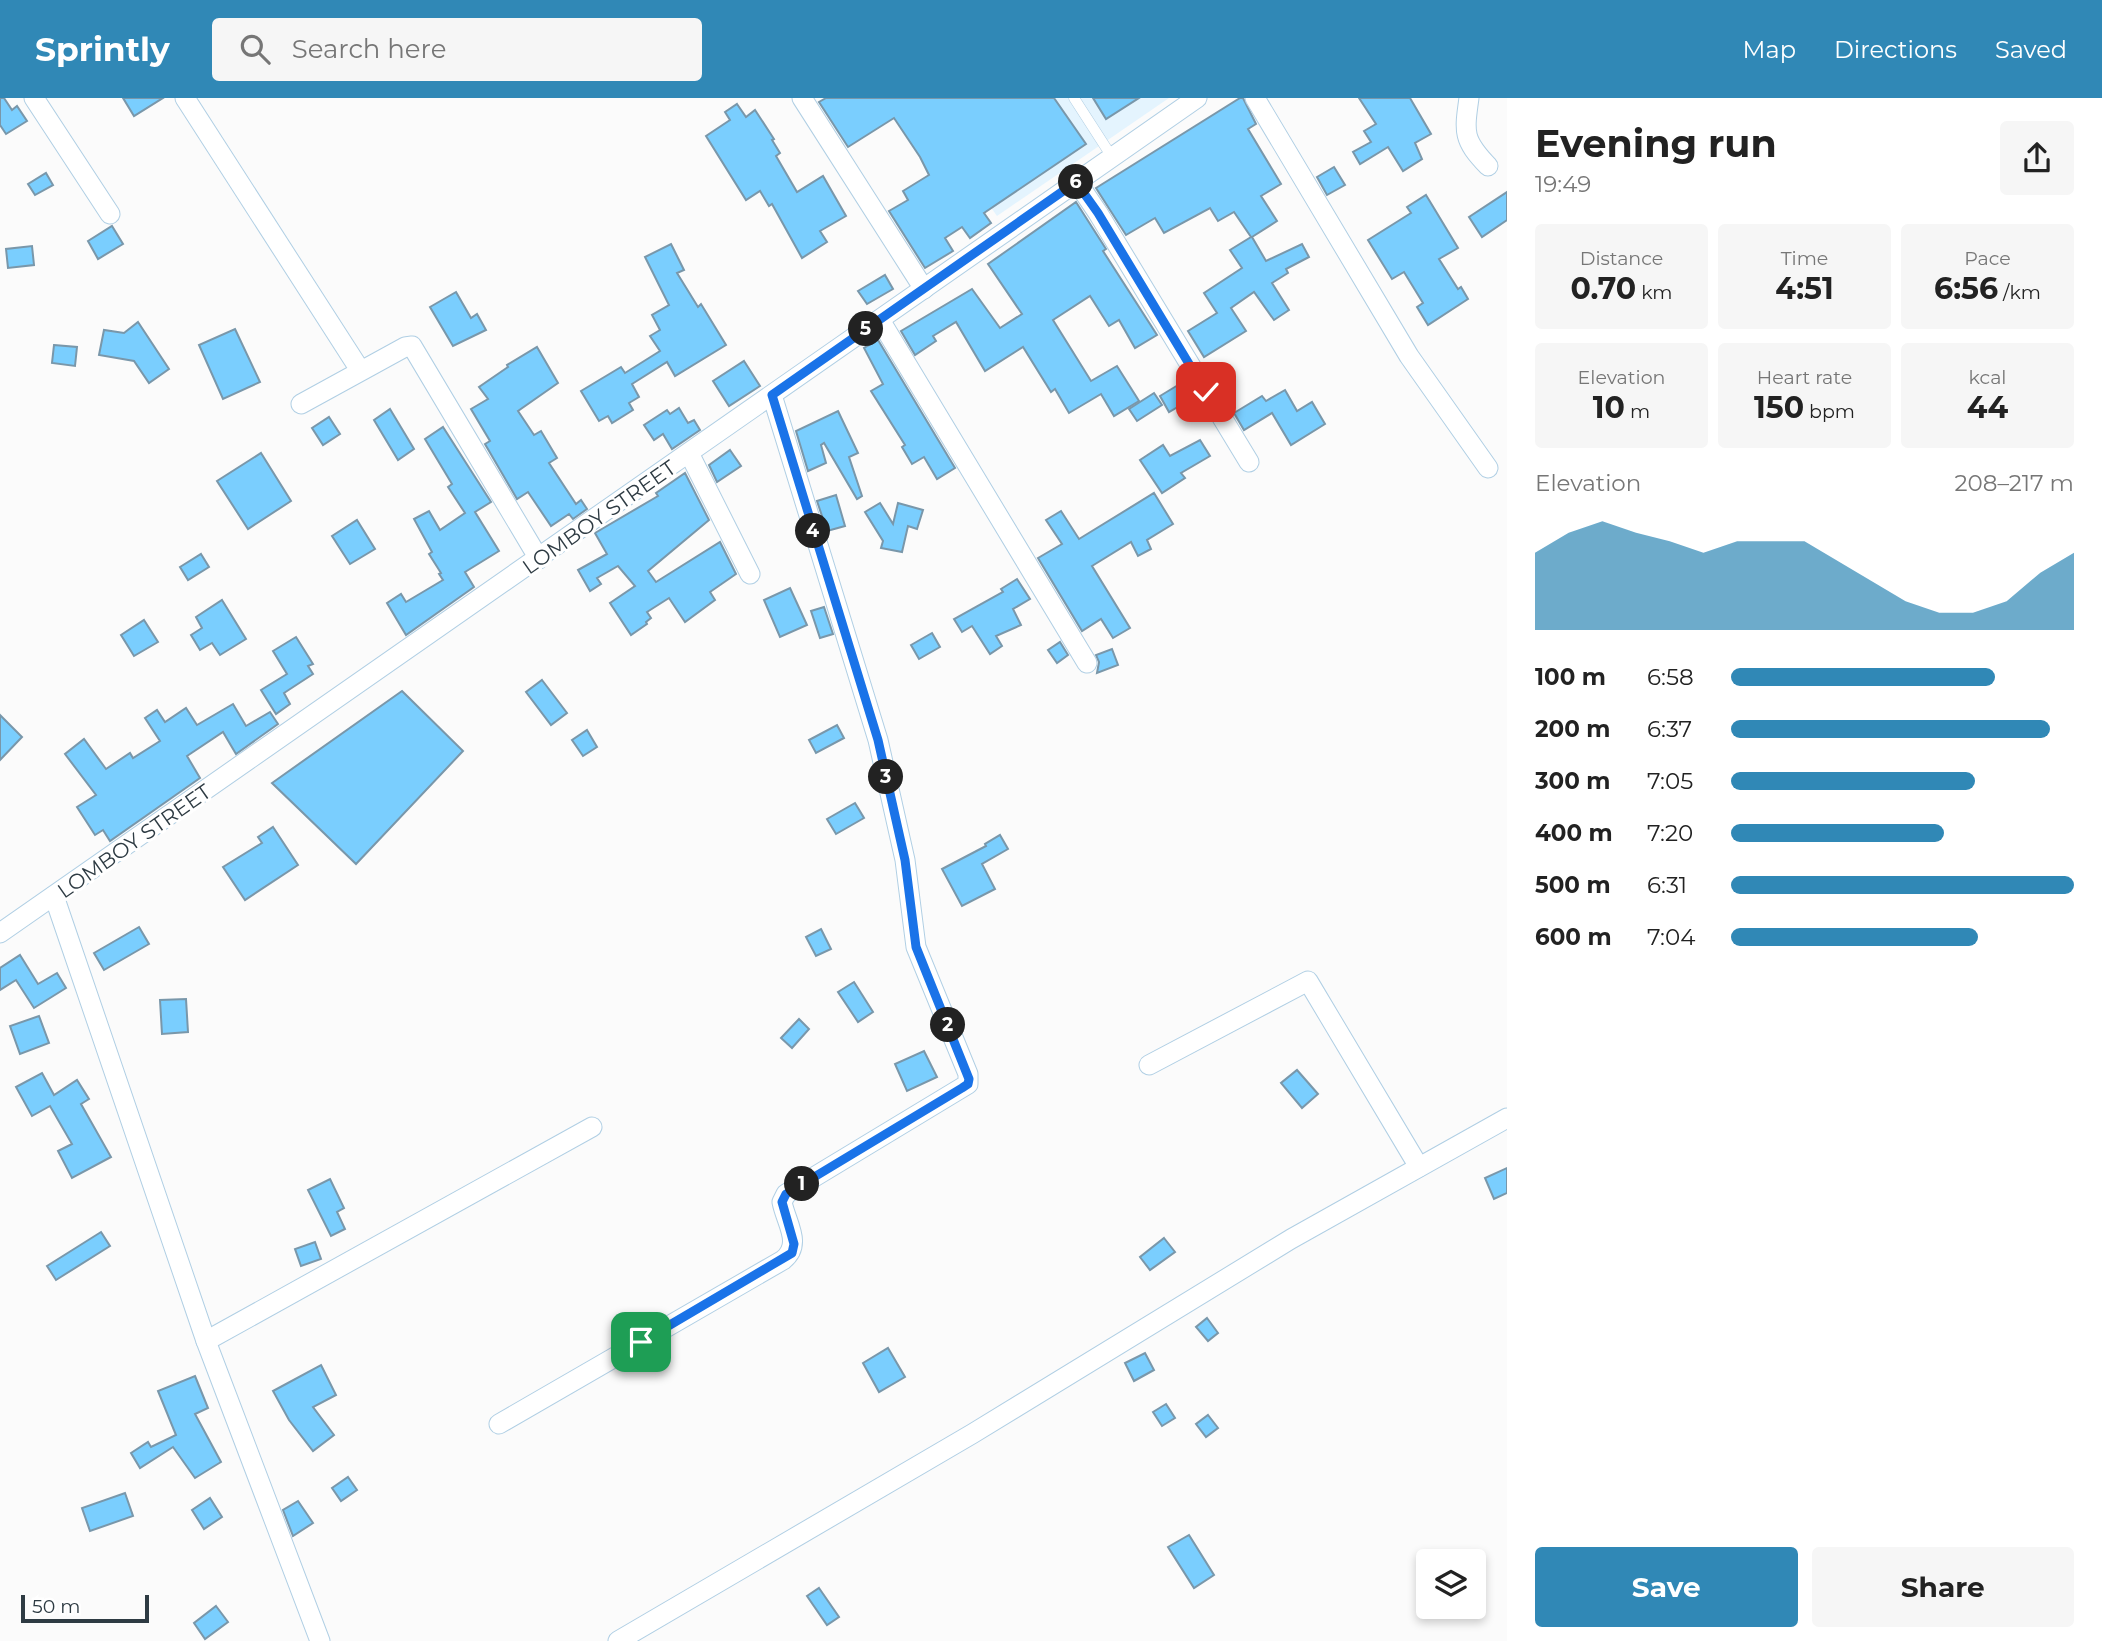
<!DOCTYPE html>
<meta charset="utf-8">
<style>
:root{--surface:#fff;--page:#f6f6f6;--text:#222;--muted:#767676;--accent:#3088b6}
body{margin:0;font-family:Montserrat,sans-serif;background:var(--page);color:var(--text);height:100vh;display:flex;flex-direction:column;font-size:26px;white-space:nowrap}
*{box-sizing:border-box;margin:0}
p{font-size:23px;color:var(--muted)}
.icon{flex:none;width:38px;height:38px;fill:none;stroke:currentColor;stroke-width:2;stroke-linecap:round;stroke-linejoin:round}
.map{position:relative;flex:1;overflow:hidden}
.sheet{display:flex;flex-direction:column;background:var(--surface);width:595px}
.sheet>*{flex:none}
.buttons{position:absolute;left:1416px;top:1451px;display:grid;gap:14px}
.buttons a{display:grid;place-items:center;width:70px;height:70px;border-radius:7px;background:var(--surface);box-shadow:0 4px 10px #0003;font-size:35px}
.scale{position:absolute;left:21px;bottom:18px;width:128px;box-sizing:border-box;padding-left:7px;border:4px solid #2e3b43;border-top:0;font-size:19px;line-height:24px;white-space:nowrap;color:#2e3b43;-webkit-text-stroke:5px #fff;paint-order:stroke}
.pin{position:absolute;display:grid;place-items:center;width:60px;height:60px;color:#fff;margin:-30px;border-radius:14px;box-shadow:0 4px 10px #0006}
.km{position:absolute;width:35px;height:35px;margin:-18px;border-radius:50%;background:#222;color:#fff;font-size:19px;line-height:35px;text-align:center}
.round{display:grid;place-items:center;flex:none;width:74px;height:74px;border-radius:7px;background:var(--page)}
.headline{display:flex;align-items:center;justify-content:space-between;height:119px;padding:0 28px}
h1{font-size:38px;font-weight:700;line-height:52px}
.stats{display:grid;grid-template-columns:repeat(3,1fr);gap:10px;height:119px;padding:7px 28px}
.stats div{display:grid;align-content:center;border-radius:7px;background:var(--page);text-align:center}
.stats b{font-size:30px;font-weight:700}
.stats small{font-size:19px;font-weight:400}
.stats p{font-size:19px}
.chart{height:196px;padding:14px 28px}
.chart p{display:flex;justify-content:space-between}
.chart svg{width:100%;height:126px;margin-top:7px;fill:var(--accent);opacity:.7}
.cta{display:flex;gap:14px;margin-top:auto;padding:14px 28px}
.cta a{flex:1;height:80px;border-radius:7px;background:var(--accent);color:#fff;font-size:28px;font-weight:700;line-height:80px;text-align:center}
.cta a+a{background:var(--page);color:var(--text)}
ul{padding:0 28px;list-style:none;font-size:23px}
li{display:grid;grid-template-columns:112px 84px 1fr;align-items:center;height:52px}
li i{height:18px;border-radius:9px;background:var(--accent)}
header{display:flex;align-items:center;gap:42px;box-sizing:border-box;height:98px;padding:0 35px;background:var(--accent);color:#fff}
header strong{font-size:33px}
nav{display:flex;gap:38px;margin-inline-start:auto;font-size:24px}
.search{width:490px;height:63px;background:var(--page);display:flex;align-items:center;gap:18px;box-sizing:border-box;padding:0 24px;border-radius:7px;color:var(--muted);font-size:26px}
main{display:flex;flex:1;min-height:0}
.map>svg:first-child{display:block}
</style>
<header>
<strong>Sprintly</strong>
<div class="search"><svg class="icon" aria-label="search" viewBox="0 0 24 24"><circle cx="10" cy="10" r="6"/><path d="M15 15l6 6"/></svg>Search here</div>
<nav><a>Map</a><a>Directions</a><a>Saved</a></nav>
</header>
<main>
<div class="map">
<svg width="1507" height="1543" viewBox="0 0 1507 1543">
<rect width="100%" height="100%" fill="#fbfbfb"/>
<polygon fill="#e4f4fe" points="914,0 1169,0 997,118"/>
<g fill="#7acefe" stroke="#7997aa" stroke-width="2">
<polygon points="0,0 4,0 12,12 17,8 27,23 6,36 0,27"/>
<polygon points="123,0 163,0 134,18"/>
<polygon points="826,0 1054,0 1086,46 984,115 991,125 970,140 962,129 945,140 953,153 925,170 889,113 908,102 903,93 929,77 920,59 894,20 848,49 819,4"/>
<polygon points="1093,0 1139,0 1106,21"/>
<polygon points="1240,0 1243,0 1256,26 1248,31 1281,86 1261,98 1277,123 1252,139 1266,163 1302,146 1309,159 1286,171 1288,175 1272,185 1289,212 1274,222 1254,194 1231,210 1246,233 1204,259 1188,233 1217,215 1204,195 1242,170 1230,152 1251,139 1234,114 1218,123 1210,110 1164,135 1155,120 1126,137 1096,90"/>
<polygon points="1359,0 1410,0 1431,36 1415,45 1422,61 1403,73 1388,49 1360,66 1353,54 1371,44 1364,33 1376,26"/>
<polygon points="737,6 746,19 755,12 774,41 772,42 780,55 776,58 797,94 823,78 846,118 820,133 827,144 802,160 772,106 769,108 760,93 746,102 706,38 730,22 725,14"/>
<polygon points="1334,69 1345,87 1327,97 1317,79"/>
<polygon points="46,75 53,87 35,97 28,86"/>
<polygon points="1507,94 1507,122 1482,139 1469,119"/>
<polygon points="1426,97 1458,150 1439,161 1458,191 1461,189 1468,201 1428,227 1417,209 1423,205 1404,174 1392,181 1368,142 1411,115 1407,109"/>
<polygon points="1076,104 1106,151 1103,153 1157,237 1135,250 1119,222 1109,228 1090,198 1053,222 1091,283 1117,268 1139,303 1114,318 1101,296 1069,315 1055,291 1051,294 1023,249 985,273 956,224 933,238 936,243 915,257 901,233 972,191 1000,230 1022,216 988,166"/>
<polygon points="112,128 123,146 98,161 88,143"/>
<polygon points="671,146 684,172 677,175 698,209 701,206 726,247 675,278 667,264 632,286 639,299 629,305 633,312 612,325 608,318 599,323 581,293 621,269 625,275 660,253 650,238 660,232 652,217 669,207 645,159"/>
<polygon points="32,148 34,167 8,170 6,151"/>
<polygon points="885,177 893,191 867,206 858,193"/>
<polygon points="456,194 471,220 477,216 486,232 453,248 430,209"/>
<polygon points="138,224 169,271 149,285 134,263 99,257 104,232 124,235"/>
<polygon points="235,231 260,284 223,301 199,247"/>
<polygon points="878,242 955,370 937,381 924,359 912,366 902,349 905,347 871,293 883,286 864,250"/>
<polygon points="54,247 77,249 75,268 52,265"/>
<polygon points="537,249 558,285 518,313 534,337 541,333 557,360 549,365 576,406 581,402 587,411 573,421 569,416 551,428 528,394 517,401 485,346 490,343 471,311 488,301 479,289 508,269 507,267"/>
<polygon points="744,263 760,288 729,308 713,283"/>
<polygon points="1183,284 1193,300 1169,314 1160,298"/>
<polygon points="1285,292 1297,313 1312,304 1325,326 1291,347 1272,315 1244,332 1234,315 1262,298 1266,303"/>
<polygon points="1154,295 1162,307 1137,323 1129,311"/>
<polygon points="679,310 688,325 694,322 700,332 672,351 663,336 654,342 644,327 667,312 670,316"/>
<polygon points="390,311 414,351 398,362 374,322"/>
<polygon points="838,313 858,355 849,359 862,398 857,401 824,345 821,347 826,365 808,373 796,333"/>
<polygon points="329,319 340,336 323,347 312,330"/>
<polygon points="443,329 491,404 475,414 499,453 465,474 474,489 406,537 387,505 401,496 406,504 443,482 439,476 441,475 429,456 432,454 414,421 429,413 440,432 465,415 448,389 452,386 425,341"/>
<polygon points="1200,342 1210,358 1181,375 1185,380 1162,395 1140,362 1163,347 1170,358"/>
<polygon points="730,352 741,368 717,384 709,367"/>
<polygon points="261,355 291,403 248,431 217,383"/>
<polygon points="685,375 709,422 648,473 656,484 720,444 736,476 710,494 715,502 685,524 669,500 647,514 651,520 646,524 647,526 631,537 610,505 635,488 618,468 597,480 601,486 590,493 578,472 607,456 595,435 658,398 656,395"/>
<polygon points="1154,395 1173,426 1147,442 1151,451 1138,458 1131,444 1092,468 1130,530 1113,540 1101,521 1082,533 1038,460 1062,446 1046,422 1061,413 1079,441"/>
<polygon points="836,397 845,428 827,433 817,403"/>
<polygon points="880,405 893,426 898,405 923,412 917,431 908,428 902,454 881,450 883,443 865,414"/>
<polygon points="357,422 375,451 350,466 332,438"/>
<polygon points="201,456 209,469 188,482 180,469"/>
<polygon points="1017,481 1030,501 1013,511 1021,527 996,538 1002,548 990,556 972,528 962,534 954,521 1003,494 1001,491"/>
<polygon points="790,490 807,527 780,539 764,502"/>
<polygon points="222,502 246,541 220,557 212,545 200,552 191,537 202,530 196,519"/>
<polygon points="824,509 833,536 820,540 811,513"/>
<polygon points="144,522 158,544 134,558 121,537"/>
<polygon points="932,535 940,549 919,561 911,547"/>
<polygon points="296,539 313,566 308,568 313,576 284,595 290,606 276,616 261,592 287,576 273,553"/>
<polygon points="1060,544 1068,557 1057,565 1048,552"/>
<polygon points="1112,551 1118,567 1097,575 1099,564 1096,557"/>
<polygon points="542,582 567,615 551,627 526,594"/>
<polygon points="402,593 463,653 356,766 272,685"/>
<polygon points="233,606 246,628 270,614 278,626 236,656 223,634 187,658 200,680 110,743 103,732 95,737 77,709 96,697 65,656 84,641 106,671 130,655 133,660 160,643 145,620 157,612 165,624 186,610 197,627"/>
<polygon points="0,617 22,639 0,662"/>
<polygon points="837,627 844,640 816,655 809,642"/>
<polygon points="587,632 597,649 583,658 572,642"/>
<polygon points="855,705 864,720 836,736 827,721"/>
<polygon points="273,729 298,767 245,802 223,769 262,745 258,739"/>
<polygon points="1000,737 1008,751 982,766 995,791 962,808 942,771 986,748 985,746"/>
<polygon points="139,829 149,846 104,872 94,855"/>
<polygon points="821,831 831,851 816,858 806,839"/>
<polygon points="20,857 38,886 57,875 66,890 34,910 16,882 0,892 0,870"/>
<polygon points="854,884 873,914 858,924 838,894"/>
<polygon points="186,901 188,934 162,936 160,902"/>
<polygon points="39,918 49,945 20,956 10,928"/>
<polygon points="799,921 809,931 792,950 781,940"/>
<polygon points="924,953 937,979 907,993 895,966"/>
<polygon points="1297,972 1318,996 1302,1010 1281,985"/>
<polygon points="42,975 54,997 77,982 89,1001 81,1006 111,1059 72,1080 58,1053 72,1046 50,1008 32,1018 16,989"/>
<polygon points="1507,1070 1507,1095 1494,1101 1485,1080"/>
<polygon points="330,1081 344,1110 337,1114 345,1131 331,1138 308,1092"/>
<polygon points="101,1134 110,1148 56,1182 47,1168"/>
<polygon points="1164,1140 1175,1154 1150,1172 1140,1159"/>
<polygon points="315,1144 321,1161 301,1168 295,1151"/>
<polygon points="1207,1220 1218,1235 1208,1243 1196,1229"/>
<polygon points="888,1250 905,1279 879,1294 863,1265"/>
<polygon points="1145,1255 1154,1272 1134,1283 1125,1265"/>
<polygon points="321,1267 336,1297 313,1309 334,1337 313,1353 289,1322 273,1293"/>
<polygon points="195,1278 208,1310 195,1316 221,1364 195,1380 173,1349 140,1370 131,1355 148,1344 151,1349 176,1337 158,1293"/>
<polygon points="1166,1306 1175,1320 1162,1328 1153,1314"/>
<polygon points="1208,1317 1218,1330 1206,1339 1196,1326"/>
<polygon points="348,1379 357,1392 341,1403 332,1390"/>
<polygon points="125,1395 133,1418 90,1433 82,1410"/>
<polygon points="210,1400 222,1419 204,1431 192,1412"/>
<polygon points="298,1403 313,1425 293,1438 283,1412"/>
<polygon points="1189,1437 1214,1477 1194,1490 1168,1449"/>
<polygon points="819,1490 839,1519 827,1527 807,1498"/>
<polygon points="216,1508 228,1524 205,1541 194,1525"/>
</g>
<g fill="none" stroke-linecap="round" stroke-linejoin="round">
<defs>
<polyline id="service" points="1074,0 1112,59"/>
<g id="minor">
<polyline points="34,0 110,116"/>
<polyline points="185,0 360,272"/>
<polyline points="802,0 924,191"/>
<polyline points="1255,0 1409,258 1488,370"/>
<path d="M1469 0C1464 35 1463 42 1488 68"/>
<polyline points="1077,84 1098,115 1249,364"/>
<polyline points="880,222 1087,565"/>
<polyline points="301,306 405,249 412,248 539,461"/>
<polyline points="689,355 750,476"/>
<polyline points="54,798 206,1243 320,1543"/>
<polyline points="0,835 1197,0"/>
<polyline points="1149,967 1308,883 1419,1069"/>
<polyline points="206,1243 592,1029"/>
<path d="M499 1326 783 1162C803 1146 786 1125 782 1104L786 1096 968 986V976L916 849 905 762 878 642 772 297"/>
<polyline points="618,1543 972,1336 1291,1141 1507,1020"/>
</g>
</defs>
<use href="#service" stroke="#b0cfe4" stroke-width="11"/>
<use href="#minor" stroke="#b0cfe4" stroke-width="21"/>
<use href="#service" stroke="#fff" stroke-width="10"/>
<use href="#minor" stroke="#fff" stroke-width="19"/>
</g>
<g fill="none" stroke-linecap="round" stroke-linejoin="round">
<defs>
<polyline id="route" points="641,1244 792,1155 794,1146 782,1104 786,1096 962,990 968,986 969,981 916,849 905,762 878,642 772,297 1076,84 1098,115 1206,294"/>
</defs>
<use href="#route" stroke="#fff" stroke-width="14"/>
<use href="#route" stroke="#1a73e8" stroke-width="9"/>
</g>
<g text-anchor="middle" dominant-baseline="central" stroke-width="6" stroke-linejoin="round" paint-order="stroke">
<g font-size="21" fill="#2e3b43" stroke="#fff">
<text transform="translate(599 419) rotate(-35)">LOMBOY STREET</text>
<text transform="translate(134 743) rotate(-35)">LOMBOY STREET</text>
</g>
</g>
</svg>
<div class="buttons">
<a><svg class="icon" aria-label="layers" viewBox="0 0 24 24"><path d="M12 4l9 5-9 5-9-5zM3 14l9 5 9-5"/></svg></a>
</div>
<div class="scale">50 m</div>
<div class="pin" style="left:641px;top:1244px;background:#1e9e55"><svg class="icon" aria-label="arrive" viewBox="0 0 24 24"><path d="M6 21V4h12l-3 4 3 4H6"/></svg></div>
<div class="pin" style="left:1206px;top:294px;background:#d93025"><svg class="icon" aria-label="check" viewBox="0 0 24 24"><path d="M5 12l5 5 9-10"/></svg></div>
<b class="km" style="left:802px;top:1086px">1</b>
<b class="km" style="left:948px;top:927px">2</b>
<b class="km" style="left:886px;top:679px">3</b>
<b class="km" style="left:813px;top:433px">4</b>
<b class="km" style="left:866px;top:231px">5</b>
<b class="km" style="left:1076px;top:84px">6</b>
</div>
<section class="sheet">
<div class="headline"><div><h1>Evening run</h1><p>19:49</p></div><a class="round"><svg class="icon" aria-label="share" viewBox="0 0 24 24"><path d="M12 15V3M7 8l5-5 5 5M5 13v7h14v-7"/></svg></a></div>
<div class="stats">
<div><p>Distance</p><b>0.70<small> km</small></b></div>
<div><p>Time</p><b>4:51</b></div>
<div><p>Pace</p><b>6:56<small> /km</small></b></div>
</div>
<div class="stats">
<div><p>Elevation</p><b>10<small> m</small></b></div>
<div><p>Heart rate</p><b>150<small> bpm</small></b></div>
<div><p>kcal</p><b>44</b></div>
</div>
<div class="chart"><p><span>Elevation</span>208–217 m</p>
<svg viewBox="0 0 160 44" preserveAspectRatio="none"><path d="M0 44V17L10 10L20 6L30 10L40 13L50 17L60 13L70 13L80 13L90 20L100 27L110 34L120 38L130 38L140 34L150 24L160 17V44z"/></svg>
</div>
<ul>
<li><b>100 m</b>6:58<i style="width:77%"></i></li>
<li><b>200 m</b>6:37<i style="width:93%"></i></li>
<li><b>300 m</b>7:05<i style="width:71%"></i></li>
<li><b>400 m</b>7:20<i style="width:62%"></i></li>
<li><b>500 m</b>6:31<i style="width:100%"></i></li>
<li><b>600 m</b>7:04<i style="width:72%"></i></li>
</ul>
<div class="cta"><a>Save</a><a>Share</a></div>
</section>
</main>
